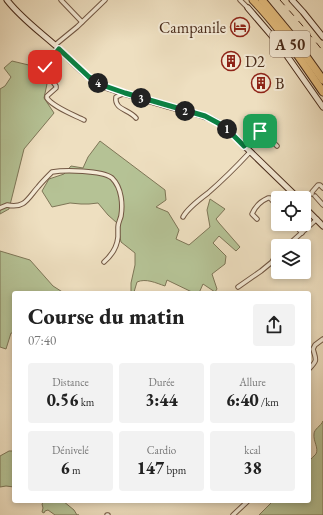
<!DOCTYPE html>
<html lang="fr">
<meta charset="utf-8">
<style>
:root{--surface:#fff;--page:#f2f2f2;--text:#222;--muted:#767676}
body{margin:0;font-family:"EB Garamond",serif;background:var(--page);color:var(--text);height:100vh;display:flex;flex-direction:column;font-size:15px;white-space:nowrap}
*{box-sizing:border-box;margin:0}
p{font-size:13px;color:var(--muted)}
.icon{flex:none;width:22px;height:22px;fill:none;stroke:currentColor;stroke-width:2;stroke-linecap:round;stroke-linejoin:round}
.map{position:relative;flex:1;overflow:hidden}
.panel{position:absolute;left:12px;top:291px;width:299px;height:212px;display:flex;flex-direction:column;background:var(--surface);border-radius:4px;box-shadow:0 2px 6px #0003}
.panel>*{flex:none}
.controls{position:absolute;left:271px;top:191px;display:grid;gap:8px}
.controls a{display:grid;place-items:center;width:40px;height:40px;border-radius:4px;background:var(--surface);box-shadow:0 2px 6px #0003;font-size:20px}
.pin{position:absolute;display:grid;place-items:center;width:34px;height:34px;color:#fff;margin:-17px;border-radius:8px;box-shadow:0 2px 6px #0006}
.km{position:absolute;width:20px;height:20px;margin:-10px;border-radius:50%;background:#222;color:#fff;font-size:11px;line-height:20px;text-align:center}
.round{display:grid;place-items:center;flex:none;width:42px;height:42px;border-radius:4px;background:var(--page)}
.head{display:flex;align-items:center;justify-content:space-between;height:68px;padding:0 16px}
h1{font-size:22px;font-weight:800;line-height:30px}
.stats{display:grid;grid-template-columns:repeat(3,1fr);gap:6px;height:68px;padding:4px 16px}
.stats div{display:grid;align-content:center;border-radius:4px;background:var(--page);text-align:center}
.stats b{font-size:17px;font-weight:800}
.stats small{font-size:11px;font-weight:400}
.stats p{font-size:11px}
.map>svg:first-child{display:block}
</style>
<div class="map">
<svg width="323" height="515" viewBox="0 0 323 515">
<rect width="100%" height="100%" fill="#eedfc0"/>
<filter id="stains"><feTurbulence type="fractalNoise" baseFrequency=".005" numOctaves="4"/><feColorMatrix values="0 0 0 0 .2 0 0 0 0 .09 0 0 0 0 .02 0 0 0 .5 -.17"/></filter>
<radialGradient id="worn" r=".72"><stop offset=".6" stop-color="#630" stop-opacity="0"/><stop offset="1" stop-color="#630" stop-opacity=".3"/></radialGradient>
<g fill="#b5c295" stroke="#7e7657">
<polygon points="12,61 37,67 33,79 47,84 44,98 54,113 24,149 9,209 0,214 0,89 5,86 11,77 4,68"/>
<path d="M100 141 165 190 166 200 156 207 168 212 179 230 176 239 189 245 210 227 207 210 210 199 225 209 216 219 219 223 240 247 236 251 219 236 213 243 226 256 225 264 212 274 217 289 215 292 203 284 199 293H194L167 280 165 286C156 283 146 278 137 282L134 292 131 293V283L135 265V253L121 242 117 223 108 215 98 203 89 204H81L70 203 52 207 42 191 49 179 64 174 71 166 83 168 88 157Z"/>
<polygon points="0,251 30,260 53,286 64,293 14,293 14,333 11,333 6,349 0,347"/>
<path d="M323 421V515H259L273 501H309V461C311 459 314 456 316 454 319 448 313 441 314 434 314 429 321 426 323 421Z"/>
<polygon points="9,451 14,451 14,487 6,486 0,487 0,456"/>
<polygon points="44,501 63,501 74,510 77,515 79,515 55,515 48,510 45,511 44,513 42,512 43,508 42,504"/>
</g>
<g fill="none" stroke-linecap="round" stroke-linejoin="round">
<defs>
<g id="street">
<polyline points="61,0 82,22"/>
<polyline points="240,0 248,8"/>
<polyline points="55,45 77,27 105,0"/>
<path d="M59 49 44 68 45 71 56 86V88L47 96V98C53 107 74 115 84 120"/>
<path d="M125 93 116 97C114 110 129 109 136 118"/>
<polyline points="244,146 260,131 268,137 277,146"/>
<polyline points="312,194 312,192 318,185 320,185 323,188"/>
<polyline points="315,196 323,205"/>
<path d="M0 208 7 205C25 209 28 198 38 187 42 182 47 177 52 172 64 170 102 170 112 178 117 183 120 191 121 197 122 203 122 210 121 216 120 220 118 223 118 227 118 231 118 234 118 237 117 248 112 255 104 262"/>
<path d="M183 217C187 209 200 199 208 193 223 180 237 166 250 152"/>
<path d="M257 219 252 214C255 207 261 201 268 198H270L278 207"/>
<polyline points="294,224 302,233"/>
<polyline points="287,246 317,219"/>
<polyline points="238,287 261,271 272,262 273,260 278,254"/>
<path d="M309 369C318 360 316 360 313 349L315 345 323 339"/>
<polyline points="107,515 108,515"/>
<polyline points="233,515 248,501"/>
</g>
<g id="secondary">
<path d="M7 0C21 18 39 31 56 46 72 61 86 79 108 88 130 96 155 102 178 109 196 114 214 117 228 130L298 198"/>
<polyline points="292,0 303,12 323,37"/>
<polyline points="248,8 278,43 323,107"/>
<polyline points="304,207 323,226"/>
</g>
<g id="highway">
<path d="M253 0C280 28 301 60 323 92"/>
<polyline points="262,0 291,35 323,80"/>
</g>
</defs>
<use href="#street" stroke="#725743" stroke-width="5.5"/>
<use href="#secondary" stroke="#482a19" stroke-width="7"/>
<use href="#highway" stroke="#482a19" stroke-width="9"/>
<use href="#street" stroke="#f4ead6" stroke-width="3.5"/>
<use href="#secondary" stroke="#f4ead6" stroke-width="5"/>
<use href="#highway" stroke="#e7c080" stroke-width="7"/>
<polyline stroke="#482a19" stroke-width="1" stroke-dasharray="7 7" stroke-linecap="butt" points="280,0 302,25 323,51"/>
</g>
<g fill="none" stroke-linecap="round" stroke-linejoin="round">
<defs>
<polyline id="route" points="45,67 59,49 89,77 102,85 125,93 205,116 218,123 225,127 244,146 260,131"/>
</defs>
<use href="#route" stroke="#fff" stroke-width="8"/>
<use href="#route" stroke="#0b8043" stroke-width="5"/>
</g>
<defs>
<symbol id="hotel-ring" viewBox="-11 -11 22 22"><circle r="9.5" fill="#f4ead6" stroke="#8f2418" stroke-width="1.5"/><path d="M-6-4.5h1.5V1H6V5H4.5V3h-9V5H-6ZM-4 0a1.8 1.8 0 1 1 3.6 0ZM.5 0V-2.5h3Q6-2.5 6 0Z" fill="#8f2418"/></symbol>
<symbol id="building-ring" viewBox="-11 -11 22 22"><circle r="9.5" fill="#f4ead6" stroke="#8f2418" stroke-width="1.5"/><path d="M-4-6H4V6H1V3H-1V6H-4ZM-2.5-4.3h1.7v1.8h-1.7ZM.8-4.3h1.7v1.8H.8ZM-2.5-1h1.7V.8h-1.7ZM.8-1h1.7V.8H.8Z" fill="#8f2418"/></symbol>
</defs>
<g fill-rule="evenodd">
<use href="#hotel-ring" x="229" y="16" width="22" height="22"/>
<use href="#building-ring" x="220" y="50" width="22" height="22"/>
<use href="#building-ring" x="250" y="72" width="22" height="22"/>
</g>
<g text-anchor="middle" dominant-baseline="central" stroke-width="4" stroke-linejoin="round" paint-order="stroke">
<rect fill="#f4ead6" stroke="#7c6452" stroke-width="1" x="270" y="31" width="40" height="26" rx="3"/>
<g font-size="15" font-weight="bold" fill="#482a19">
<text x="290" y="44">A 50</text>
</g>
<g font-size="16" fill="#482a19" stroke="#f4ead6" text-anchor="start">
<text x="226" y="27" text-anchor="end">Campanile</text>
<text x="245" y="61">D2</text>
<text x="275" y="83">B</text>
</g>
</g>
<rect width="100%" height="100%" filter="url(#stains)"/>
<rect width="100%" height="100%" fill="url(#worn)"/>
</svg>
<div class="controls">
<a><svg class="icon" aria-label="locate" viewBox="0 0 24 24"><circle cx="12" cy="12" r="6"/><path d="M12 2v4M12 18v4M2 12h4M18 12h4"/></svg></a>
<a><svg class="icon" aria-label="layers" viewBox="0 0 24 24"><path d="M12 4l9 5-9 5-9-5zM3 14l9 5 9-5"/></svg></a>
</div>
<div class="pin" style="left:260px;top:131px;background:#1e9e55"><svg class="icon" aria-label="arrive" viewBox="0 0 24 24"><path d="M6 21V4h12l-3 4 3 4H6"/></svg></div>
<div class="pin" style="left:45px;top:67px;background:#d93025"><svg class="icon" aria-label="check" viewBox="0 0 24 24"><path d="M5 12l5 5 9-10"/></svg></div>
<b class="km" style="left:227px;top:129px">1</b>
<b class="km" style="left:185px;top:111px">2</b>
<b class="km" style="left:141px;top:98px">3</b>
<b class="km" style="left:98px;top:83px">4</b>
<section class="panel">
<div class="head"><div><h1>Course du matin</h1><p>07:40</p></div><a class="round"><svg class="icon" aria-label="share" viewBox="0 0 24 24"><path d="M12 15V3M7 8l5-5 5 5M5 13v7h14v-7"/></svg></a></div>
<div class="stats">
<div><p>Distance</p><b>0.56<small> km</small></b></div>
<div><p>Durée</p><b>3:44</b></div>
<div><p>Allure</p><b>6:40<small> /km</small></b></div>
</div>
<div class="stats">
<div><p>Dénivelé</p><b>6<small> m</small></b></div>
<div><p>Cardio</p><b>147<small> bpm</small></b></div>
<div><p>kcal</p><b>38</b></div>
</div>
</section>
</div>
